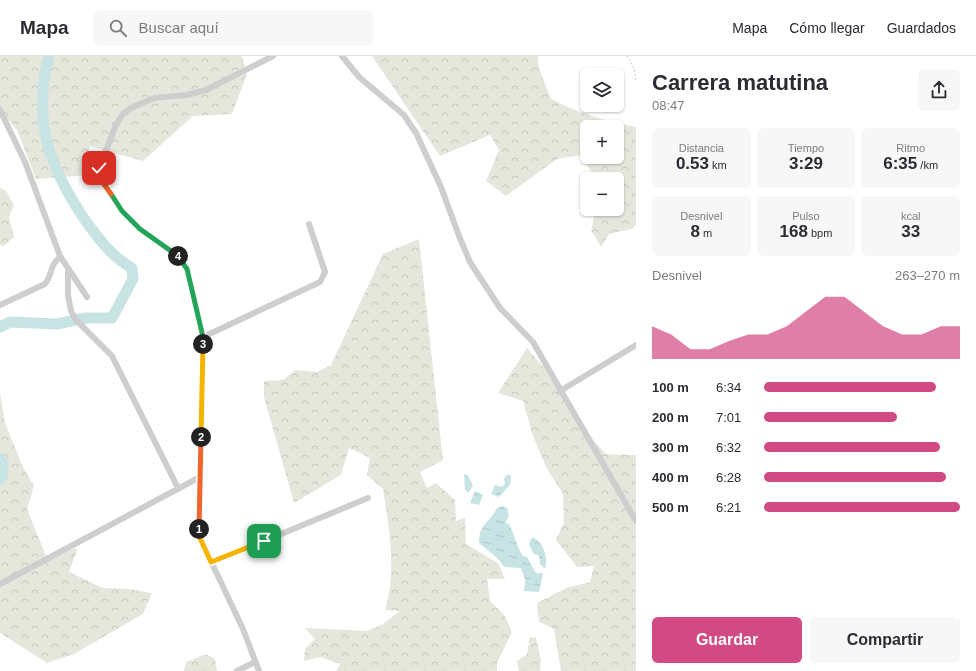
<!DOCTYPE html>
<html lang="es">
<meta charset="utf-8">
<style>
:root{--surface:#fff;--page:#f7f7f7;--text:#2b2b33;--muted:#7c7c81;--line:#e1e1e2;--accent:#d24a84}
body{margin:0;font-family:Helvetica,sans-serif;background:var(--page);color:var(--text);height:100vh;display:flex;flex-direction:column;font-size:15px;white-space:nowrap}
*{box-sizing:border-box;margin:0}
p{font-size:13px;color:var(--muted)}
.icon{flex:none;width:22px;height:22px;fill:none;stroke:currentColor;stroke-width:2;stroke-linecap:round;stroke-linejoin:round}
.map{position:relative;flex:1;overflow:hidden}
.panel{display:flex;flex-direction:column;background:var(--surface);width:340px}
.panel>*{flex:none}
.fabs{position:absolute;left:580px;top:12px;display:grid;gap:8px}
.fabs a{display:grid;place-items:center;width:44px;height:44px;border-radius:6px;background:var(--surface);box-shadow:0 1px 3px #0004;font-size:20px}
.pin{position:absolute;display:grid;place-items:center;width:34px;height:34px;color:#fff;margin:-17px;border-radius:8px;box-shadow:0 2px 6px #0006}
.km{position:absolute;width:20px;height:20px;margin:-10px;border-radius:50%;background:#222;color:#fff;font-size:11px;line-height:20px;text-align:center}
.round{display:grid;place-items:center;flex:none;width:42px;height:42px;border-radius:6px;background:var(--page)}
.head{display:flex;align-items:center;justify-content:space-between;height:68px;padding:0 16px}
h1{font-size:22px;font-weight:600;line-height:30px}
.figures{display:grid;grid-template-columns:repeat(3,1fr);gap:6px;height:68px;padding:4px 16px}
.figures div{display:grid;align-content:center;border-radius:6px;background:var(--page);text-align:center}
.figures b{font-size:17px;font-weight:600}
.figures small{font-size:11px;font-weight:400}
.figures p{font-size:11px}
.chart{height:112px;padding:8px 16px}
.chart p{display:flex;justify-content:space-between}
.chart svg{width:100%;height:72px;margin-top:4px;fill:var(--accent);opacity:.7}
.button{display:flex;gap:8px;margin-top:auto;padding:8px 16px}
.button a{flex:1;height:46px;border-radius:6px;background:var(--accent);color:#fff;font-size:16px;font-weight:600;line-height:46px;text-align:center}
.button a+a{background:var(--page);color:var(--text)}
ul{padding:0 16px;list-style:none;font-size:13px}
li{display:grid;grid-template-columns:64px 48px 1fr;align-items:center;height:30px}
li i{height:10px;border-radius:5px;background:var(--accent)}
header{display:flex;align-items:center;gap:24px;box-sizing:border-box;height:56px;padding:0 20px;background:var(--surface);border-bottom:1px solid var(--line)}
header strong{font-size:19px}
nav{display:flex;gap:22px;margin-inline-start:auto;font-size:14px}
.search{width:280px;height:36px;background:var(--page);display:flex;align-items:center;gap:10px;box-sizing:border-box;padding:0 14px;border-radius:6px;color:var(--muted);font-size:15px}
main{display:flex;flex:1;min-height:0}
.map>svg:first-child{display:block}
</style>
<header>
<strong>Mapa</strong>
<div class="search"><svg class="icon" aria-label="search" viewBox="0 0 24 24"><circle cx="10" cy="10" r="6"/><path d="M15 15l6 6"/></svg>Buscar aquí</div>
<nav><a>Mapa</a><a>Cómo llegar</a><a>Guardados</a></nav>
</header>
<main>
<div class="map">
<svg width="636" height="615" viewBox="0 0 636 615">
<defs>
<pattern id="forest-crowns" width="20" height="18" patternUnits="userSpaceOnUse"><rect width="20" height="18" fill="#e6e7dc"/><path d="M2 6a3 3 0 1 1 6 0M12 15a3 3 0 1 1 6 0" fill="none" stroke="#c6c7bd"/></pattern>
<pattern id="water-ripples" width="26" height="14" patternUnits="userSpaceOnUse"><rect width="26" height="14" fill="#c8e3e4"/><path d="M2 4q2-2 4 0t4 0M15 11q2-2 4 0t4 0" fill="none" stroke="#acc3c4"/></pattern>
</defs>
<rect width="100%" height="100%" fill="#fff"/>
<g fill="url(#forest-crowns)" fill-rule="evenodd">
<polygon points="0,0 242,0 247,18 232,58 193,60 143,105 89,90 89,119 36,123 17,74 0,54"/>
<path d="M372 0H538L539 12 551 43C578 57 606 65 636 71V169L632 173 609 178 601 191 591 174 596 153H617V123H593L590 114 582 99 557 103 506 140 486 125 499 94 490 79 440 100ZM587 71H617V101H587Z"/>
<polygon points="0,132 6,135 14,149 9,161 14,181 4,190 0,189"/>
<path d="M419 183 443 404 420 416 427 432 436 427 455 444 456 465 465 462 466 488 498 507 505 523H487L490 545 505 560 512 576 497 607V615H336L340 608 320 601 304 605 305 593 315 583 305 572 367 575 383 568 400 555 385 554C397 514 389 473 383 433L367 419 370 402 349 392 341 419 294 447 264 341V325L283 324 295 314 317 316 331 309 383 198Z"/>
<polygon points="527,292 554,323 589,380 606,398 636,399 636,615 561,615 554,573 539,566 537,547 566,532 590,526 594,510 577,511 556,484 564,466 563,438 546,411 532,377 523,345 498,337"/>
<polygon points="0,336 5,367 23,411 34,430 27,453 46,500 78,492 69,516 103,532 129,533 152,537 143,558 74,598 47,607 0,577"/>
<polygon points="530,581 536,582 541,604 540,615 519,615 517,605 527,598"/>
<polygon points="206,598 215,603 217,615 184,615 186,606"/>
</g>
<g fill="url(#water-ripples)">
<polygon points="464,418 468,419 473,430 468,437 465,434"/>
<polygon points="506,419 511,419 510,429 499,441 491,438 495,429 502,431 505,428 504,423"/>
<polygon points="475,435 483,439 479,449 470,447"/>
<path d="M503 450 507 452 509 460 505 467 509 468C515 479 516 489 523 500L527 501 536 517H543L539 536 524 535 525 523 521 512 505 511 496 501 479 487C479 467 489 468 497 452Z"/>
<path d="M532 481C543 485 549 502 545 513L540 508 539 500 533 497 529 488Z"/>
</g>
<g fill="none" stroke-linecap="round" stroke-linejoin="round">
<g stroke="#c8e3e4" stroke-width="11">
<path d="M0 271 10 266 57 268 86 262H112L133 223 132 212C112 201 98 182 85 164 49 111 32 64 49 0"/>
<polyline points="0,403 3,407 2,422 0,423"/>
</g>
<polyline stroke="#c8c8c8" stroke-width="1" stroke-dasharray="2 2" stroke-linecap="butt" points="627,0 634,12 636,25"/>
<g stroke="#cecece" stroke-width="6">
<polyline points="342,0 359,21 404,59 416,77 441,131 459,180 470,206 500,252 533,286 636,465"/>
<polyline points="0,54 25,106 60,200 87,241"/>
<polyline points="68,213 68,239 71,255 76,264 112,300 178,432"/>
<path d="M0 249 45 228C53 218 49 210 60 201"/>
<polyline points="203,281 320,226 325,216 309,168"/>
<polyline points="560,335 636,289"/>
<polyline points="211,507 368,442"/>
<polyline points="0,528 200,421"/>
<polyline points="237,615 255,606"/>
<polyline points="259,615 243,573 199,480 203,281 187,213 175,196 139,173 122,155 101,124 99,112 116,69 123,58 131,52 154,42 187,39 206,34 273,0"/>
</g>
</g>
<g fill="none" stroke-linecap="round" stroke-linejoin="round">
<defs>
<polyline id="split-1" points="199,473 199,480 211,506 264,485"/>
<polyline id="split-2" points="199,473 201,381"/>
<polyline id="split-3" points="201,381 203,288"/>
<polyline id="split-4" points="178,200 187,213 203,281 203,288"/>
<polyline id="split-5" points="111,138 122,155 140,173 178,200"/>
<polyline id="split-6" points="99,112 101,124 111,138"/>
</defs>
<use href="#split-1" stroke="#fff" stroke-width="8"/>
<use href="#split-2" stroke="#fff" stroke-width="8"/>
<use href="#split-3" stroke="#fff" stroke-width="8"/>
<use href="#split-4" stroke="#fff" stroke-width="8"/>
<use href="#split-5" stroke="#fff" stroke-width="8"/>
<use href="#split-6" stroke="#fff" stroke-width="8"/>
<use href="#split-1" stroke="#f5b400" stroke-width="5"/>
<use href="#split-2" stroke="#f0652b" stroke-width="5"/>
<use href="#split-3" stroke="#f5b400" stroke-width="5"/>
<use href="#split-4" stroke="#22a559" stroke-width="5"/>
<use href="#split-5" stroke="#22a559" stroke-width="5"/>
<use href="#split-6" stroke="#f0652b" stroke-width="5"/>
</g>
</svg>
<div class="fabs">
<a><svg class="icon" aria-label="layers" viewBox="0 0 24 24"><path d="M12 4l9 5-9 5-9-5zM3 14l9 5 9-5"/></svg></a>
<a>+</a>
<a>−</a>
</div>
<div class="pin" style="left:264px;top:485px;background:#1e9e55"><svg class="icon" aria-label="arrive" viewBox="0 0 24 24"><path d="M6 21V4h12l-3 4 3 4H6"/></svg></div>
<div class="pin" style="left:99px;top:112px;background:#d93025"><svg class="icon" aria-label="check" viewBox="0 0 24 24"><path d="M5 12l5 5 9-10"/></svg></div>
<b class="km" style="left:199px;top:473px">1</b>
<b class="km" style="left:201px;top:381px">2</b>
<b class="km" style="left:203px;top:288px">3</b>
<b class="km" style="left:178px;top:200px">4</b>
</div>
<section class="panel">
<div class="head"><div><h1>Carrera matutina</h1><p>08:47</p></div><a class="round"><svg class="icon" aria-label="share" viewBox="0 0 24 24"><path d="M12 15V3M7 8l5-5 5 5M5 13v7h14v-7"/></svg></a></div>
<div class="figures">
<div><p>Distancia</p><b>0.53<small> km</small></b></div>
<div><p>Tiempo</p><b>3:29</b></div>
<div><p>Ritmo</p><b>6:35<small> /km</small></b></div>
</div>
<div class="figures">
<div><p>Desnivel</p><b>8<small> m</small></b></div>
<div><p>Pulso</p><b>168<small> bpm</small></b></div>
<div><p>kcal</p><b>33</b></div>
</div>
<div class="chart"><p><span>Desnivel</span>263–270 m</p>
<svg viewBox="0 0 160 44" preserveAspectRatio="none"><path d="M0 44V24L10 29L20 38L30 38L40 33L50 29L60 29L70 24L80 15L90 6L100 6L110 15L120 24L130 29L140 29L150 24L160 24V44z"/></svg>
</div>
<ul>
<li><b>100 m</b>6:34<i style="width:88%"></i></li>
<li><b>200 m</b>7:01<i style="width:68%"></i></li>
<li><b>300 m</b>6:32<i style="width:90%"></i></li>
<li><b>400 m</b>6:28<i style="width:93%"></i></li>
<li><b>500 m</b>6:21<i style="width:100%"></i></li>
</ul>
<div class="button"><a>Guardar</a><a>Compartir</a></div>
</section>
</main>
